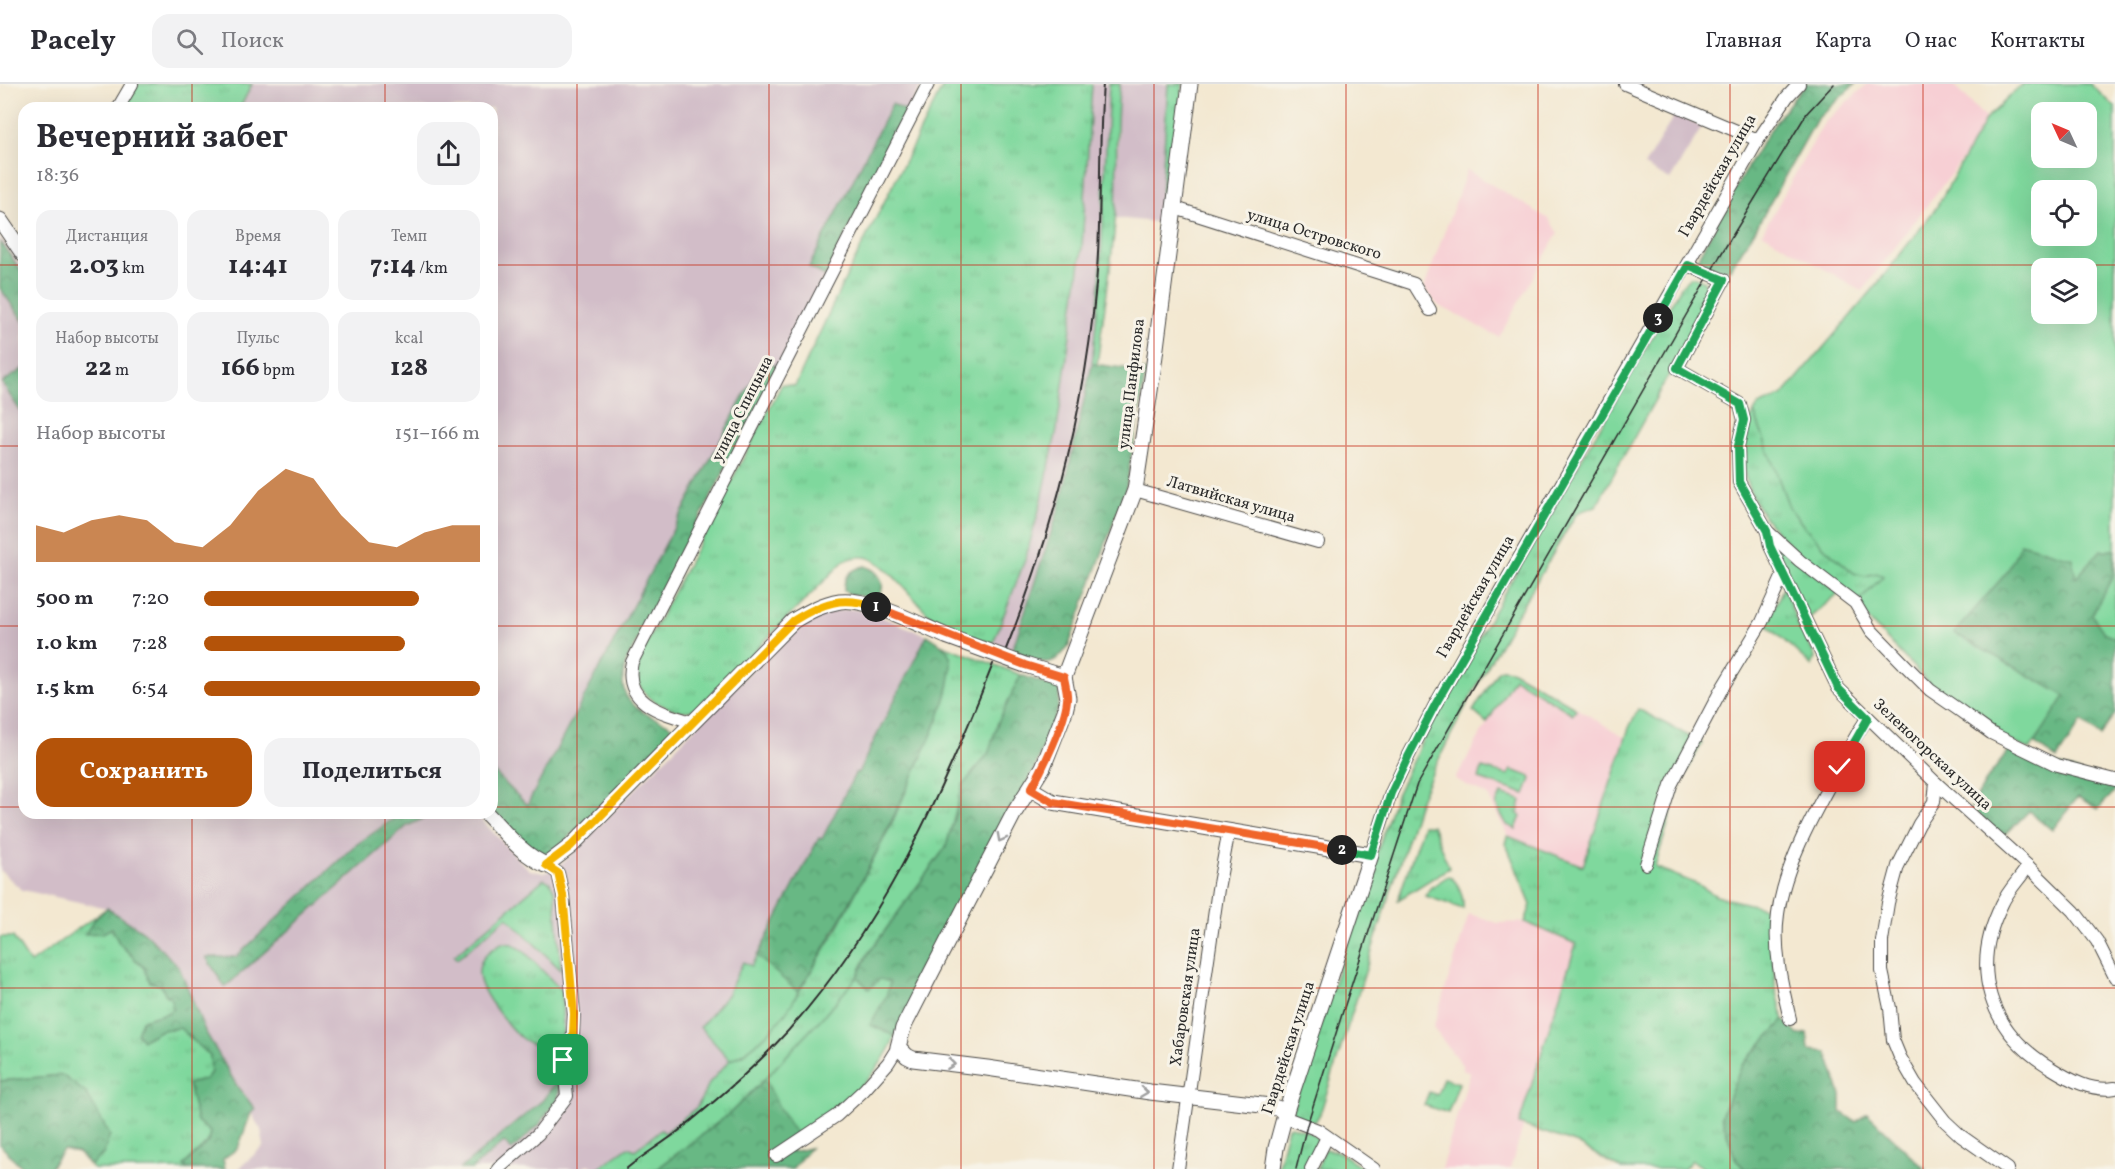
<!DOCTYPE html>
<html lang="ru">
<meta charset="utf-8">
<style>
:root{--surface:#fff;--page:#f2f2f3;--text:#2b2b33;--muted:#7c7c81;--line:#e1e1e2;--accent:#b45309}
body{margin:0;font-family:Vollkorn,serif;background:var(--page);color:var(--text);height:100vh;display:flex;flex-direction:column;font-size:22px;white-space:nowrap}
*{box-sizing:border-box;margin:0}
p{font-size:20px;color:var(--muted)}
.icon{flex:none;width:33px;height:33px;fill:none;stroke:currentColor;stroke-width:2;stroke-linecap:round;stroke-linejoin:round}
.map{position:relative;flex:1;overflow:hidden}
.side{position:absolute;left:18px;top:18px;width:480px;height:717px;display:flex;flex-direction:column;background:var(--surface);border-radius:18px;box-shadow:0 6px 24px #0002}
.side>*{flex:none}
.needle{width:39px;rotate:314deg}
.tools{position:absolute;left:2031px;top:18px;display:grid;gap:12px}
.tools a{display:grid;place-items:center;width:66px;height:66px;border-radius:12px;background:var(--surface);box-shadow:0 6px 24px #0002;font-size:30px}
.pin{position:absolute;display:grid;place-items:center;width:51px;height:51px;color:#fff;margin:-26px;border-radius:12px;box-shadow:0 3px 9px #0006}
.km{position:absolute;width:30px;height:30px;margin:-15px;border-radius:50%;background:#222;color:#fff;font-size:16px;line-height:30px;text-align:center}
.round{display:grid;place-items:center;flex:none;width:63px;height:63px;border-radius:18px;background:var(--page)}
.head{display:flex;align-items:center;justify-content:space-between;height:102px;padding:0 18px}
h1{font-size:33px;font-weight:700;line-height:45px}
.stats{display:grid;grid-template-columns:repeat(3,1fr);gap:9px;height:102px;padding:6px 18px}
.stats div{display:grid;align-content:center;border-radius:15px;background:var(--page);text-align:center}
.stats b{font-size:26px;font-weight:700}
.stats small{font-size:16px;font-weight:400}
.stats p{font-size:16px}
.chart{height:168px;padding:12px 18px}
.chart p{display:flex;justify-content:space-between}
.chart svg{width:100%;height:108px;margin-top:6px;fill:var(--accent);opacity:.7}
.cta{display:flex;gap:12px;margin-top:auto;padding:12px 18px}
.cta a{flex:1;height:69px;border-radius:18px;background:var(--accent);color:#fff;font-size:24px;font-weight:700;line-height:69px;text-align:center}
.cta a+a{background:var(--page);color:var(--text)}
ul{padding:0 18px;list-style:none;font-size:20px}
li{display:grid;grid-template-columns:96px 72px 1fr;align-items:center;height:45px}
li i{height:15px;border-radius:8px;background:var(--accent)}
header{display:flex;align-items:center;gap:36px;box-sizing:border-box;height:84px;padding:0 30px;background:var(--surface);border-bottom:2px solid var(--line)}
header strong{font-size:28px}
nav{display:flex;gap:33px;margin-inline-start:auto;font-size:21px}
.search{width:420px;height:54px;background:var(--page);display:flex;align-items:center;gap:15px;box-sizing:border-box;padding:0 21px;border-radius:18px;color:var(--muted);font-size:22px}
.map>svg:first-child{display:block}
</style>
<header>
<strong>Pacely</strong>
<div class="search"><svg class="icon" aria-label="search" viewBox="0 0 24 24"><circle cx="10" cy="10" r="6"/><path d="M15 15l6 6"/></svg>Поиск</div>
<nav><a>Главная</a><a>Карта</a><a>О нас</a><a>Контакты</a></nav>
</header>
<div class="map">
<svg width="2115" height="1085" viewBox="0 0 2115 1085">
<defs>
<pattern id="grass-tufts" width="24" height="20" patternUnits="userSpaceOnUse" patternTransform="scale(1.5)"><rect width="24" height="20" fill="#7fd89d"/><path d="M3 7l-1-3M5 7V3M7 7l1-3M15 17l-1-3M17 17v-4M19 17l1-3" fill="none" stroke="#6eba87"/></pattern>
<pattern id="forest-crowns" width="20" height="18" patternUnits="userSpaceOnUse" patternTransform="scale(1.5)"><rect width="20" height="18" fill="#67b884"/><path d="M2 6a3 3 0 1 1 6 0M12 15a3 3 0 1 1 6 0" fill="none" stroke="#55966c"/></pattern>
</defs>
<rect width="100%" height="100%" fill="#f7f3e8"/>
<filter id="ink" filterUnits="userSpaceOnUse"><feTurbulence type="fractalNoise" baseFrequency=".0167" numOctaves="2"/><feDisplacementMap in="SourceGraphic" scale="12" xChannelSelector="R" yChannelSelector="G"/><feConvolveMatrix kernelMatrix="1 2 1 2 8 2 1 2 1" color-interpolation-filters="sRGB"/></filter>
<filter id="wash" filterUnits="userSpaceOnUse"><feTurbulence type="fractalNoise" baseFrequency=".008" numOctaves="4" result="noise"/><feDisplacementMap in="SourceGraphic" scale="24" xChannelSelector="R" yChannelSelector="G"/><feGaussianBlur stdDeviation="1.35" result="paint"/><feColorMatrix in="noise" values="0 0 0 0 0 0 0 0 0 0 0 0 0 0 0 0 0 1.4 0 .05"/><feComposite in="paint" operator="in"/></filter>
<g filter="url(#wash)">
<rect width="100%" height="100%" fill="#f3e8d1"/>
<g fill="#f7cfd4">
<polygon points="1867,0 1953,0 1986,35 1970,65 1862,207 1762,149 1824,39"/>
<polygon points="1467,86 1549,135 1558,149 1499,253 1438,221 1424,204"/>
<polygon points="1517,588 1626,654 1583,782 1508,752 1488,712 1455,695"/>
<polygon points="1469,830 1498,839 1525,838 1576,860 1519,1039 1524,1041 1510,1085 1441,1085 1470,989 1462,986 1463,982 1433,944"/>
</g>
<g fill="#d2bdc8">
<polygon points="252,0 922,0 778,283 763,276 527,721 492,686 492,24 240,24"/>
<polygon points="1092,0 1109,0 1100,198 1092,280 1061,418 1012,567 993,559 1025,476 1042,415 1057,345 1082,163"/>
<polygon points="1120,0 1168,0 1160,131 1155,138 1115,134 1118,46 1116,31"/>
<polygon points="1676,29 1702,43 1670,96 1644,82"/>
<polygon points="0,152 24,187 24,729 475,729 520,777 530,786 543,789 556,785 566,776 794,543 822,529 853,525 871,529 927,551 858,689 856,689 822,755 819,754 751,882 743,878 727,911 700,943 730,976 710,998 697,1023 665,1049 660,1046 635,1067 628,1063 597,1085 588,1080 581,1085 238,1085 264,1062 261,1046 251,1029 255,1025 237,1002 205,947 179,883 107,824 22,806 0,786"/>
</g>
<g fill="url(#grass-tufts)" stroke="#558264" stroke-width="1.5">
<polygon points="138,0 252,0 240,24 123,24"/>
<path d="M944 0H1092L1082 163 1057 345 1042 415 1025 476 993 559C978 554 947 546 936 537 919 524 885 474 864 473 857 472 851 475 845 476L697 625C679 632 646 618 639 600 636 593 637 584 638 576L782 300 795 302 842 201Z"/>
<path d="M1109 0H1120C1114 41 1118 83 1116 125 1113 177 1103 229 1097 281L1092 280 1100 198Z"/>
<polygon points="1168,0 1183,0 1166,132 1160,131"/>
<path d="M1691 193 1698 194 1704 197 1709 211 1708 220 1596 422C1589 426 1583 425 1576 430 1522 523 1462 620 1419 718L1320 1030 1315 1038 1300 1035 1293 1031 1292 1026 1396 711 1438 624 1682 201Z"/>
<path d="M1754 328 1789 422 1803 441 1825 464 1854 489 1865 492 1877 489 1884 492 1859 518C1802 475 1710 411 1754 328Z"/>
<polygon points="1776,457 1839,509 1808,535 1774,464"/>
<polygon points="1784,503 1798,542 1813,568 1815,574 1812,582 1766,540"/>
<polygon points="943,561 1021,591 999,636 988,670 963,701 946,763 868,870 857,893 830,925 765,995 729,1030 657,1085 597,1085 628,1063 635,1066 661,1046 665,1049 697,1023 710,998 730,976 743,971 795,914 836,847 891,741 939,633 951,575"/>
<polygon points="1501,585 1511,586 1573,622 1576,626 1573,630 1514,594 1487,639 1473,627 1497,588"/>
<polygon points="1638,625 1702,659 1679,703 1655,783 1699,801 1716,812 1774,826 1773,866 1775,901 1784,936 1742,981 1736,1076 1745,1085 1705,1085 1692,1076 1684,1085 1621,1085 1578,1060 1519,1040 1576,860 1525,838 1531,821 1506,760 1508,752 1583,782 1629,644"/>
<polygon points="1482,684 1508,691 1511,686 1529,692 1531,695 1525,710 1479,695"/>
<polygon points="1501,710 1521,716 1518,730 1521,732 1516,745 1507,741 1496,721"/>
<polygon points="1423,741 1432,741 1449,784 1398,816"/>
<path d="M1448 792C1459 797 1464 813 1463 825L1426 812 1430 804Z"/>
<polygon points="544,795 550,798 555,808 561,886 507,833 457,875 454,872"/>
<polygon points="107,824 95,835 112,844 119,859 144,884 150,898 161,901 166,911 171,914 173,925 167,929 142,936 143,956 161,946 180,944 210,972 211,988 206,995 197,1037 210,1048 208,1058 184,1081 187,1085 94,1085 90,1082 104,1069 62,991 0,997 0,853 13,853 30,879"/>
<path d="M502 859 513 860 524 867 562 907 563 959 555 968C544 965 533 962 524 956 513 949 506 938 498 928 478 902 466 878 502 859Z"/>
<polygon points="1443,994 1459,999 1448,1029 1424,1021 1429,1008 1437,1011"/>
<path d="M1291 1042C1302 1046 1315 1047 1319 1058L1309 1085H1277L1288 1043Z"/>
</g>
<g fill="url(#forest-crowns)" stroke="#497258" stroke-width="1.5">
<path d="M1806 0H1855L1817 35 1755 146 1730 185C1718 186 1702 187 1698 173 1731 114 1760 50 1806 0Z"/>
<polygon points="892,20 908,28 825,192 809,183"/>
<polygon points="0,157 24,191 24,238 0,204"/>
<path d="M763 276 778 283 626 578C618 605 625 619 650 632 658 636 666 637 672 643L671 652 554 768 535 770 492 727V686L527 721Z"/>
<path d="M1092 280 1146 287 1126 404 1069 561C1056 581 1049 580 1027 576L1028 573 1012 567 1061 418Z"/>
<polygon points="24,284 24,333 2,299"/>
<polygon points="2021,459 2072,474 2077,493 2101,466 2115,466 2112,494 2092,531 2105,550 2115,554 2115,630 2100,652 2082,637 2057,675 2034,659 2065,612 1954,549 2007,488"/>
<path d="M865 482C879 487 889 501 877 514L852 511 844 507C843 492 851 485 865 482Z"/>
<path d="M927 551C937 557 950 564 951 577 952 612 930 654 916 685 881 762 843 836 798 908L757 872 819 754 822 755 856 688 858 689Z"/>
<polygon points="1021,591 1060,605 1058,625 1034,686 895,952 870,941 886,912 869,905 857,893 868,870 946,763 963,701 988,670 999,636"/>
<polygon points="2011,664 2115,701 2115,707 2098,725 2078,713 2052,746 2029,727 2002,754 1971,723 1989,692"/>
<polygon points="402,729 427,729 427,733 407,742 225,903 206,873 236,873 353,763"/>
<polygon points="107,824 144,848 179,883 205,947 237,1002 255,1025 251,1029 238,1064 223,1075 225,1085 187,1085 184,1081 208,1058 210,1048 197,1037 188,1000 206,995 211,988 210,972 180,944 161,946 143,956 137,949 142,936 167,929 173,925 171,914 166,911 161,901 150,898 144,884 119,859 112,844 103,849 85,850 95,835"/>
<polygon points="1784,936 1798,951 1807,949 1809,966 1827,968 1841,1011 1841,1028 1856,1038 1867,1029 1925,1085 1745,1085 1736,1076 1721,1032 1742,981"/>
<polygon points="62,991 86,1009 110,1051 104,1069 90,1082 78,1069 63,1066 49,1085 24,1085 0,1061 0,997"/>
<polygon points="561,991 558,1015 539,1041 512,1066 504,1058 472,1085 460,1085 543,1016"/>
<polygon points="765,995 781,1027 797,1051 791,1068 810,1064 792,1085 657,1085 729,1030"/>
</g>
<g fill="#7fd89d" stroke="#558264" stroke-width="1.5" fill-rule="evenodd">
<path d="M2023 0H2090L2115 23V466H2101L2076 494 2072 474 2021 459 2007 488 1954 549 2065 612 2030 666 2006 655 1938 609 1866 533 1859 518 1883 492 1877 489 1865 492 1854 489 1825 464 1803 441 1789 423 1754 328 1758 322 1782 312 1875 203 1936 124 1986 35ZM2042 28H2086V74H2042ZM2042 106H2086V152H2042ZM2042 184H2086V230H2042Z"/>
<polygon points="2115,471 2115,554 2105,550 2092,531 2112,494"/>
<path d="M757 872 798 908C786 934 756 965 730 976L700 943 727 911 743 878 751 882Z"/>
<path d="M857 893 869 905 880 895 890 898 886 912 870 941 895 952C877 997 837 1026 797 1051L781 1027 765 995 830 925Z"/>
<polygon points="1325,1065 1339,1068 1365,1085 1317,1085"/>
</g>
</g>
<g filter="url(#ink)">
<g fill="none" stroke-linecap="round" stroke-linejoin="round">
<defs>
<g id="minor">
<polyline points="1625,0 1758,56"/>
<polyline points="118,24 132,0"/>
<polyline points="1175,124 1414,200 1430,226"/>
<polyline points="1688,181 1724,196 1677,284 1740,320 1744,336 1738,362 1739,398 1767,447 1800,477 1855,519 1871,546 1906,582 1930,606 1959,626 1991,649 2057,681 2115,696"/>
<polyline points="1135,406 1318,458"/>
<polyline points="1767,447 1770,462 1838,604 1936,699 2028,782 2074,827 2097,857 2115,893"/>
<path d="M692 638C662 629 622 619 632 578L928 0"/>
<polyline points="1936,699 1934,718 1919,740 1898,782 1888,819 1882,857 1882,887 1890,924 1893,956 1900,973 1915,999 1945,1037 1961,1052 2008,1085"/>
<polyline points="1371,771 1391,709 1409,671 1435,621 1758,56 1787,13 1799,0"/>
<polyline points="1646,780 1671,701 1721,606 1762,538 1784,489"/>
<path d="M2028 782C2020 795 2008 806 2002 820 1969 885 1989 947 2051 984 2070 996 2092 1008 2115 1004"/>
<path d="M1790 935C1782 902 1773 865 1778 830 1785 778 1817 724 1842 678 1850 664 1857 647 1868 634"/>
<polyline points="1284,1033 1318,1046 1374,1085"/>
<polyline points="776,1072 836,1032 864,1006 888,979 898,963"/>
<polyline points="498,1085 538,1050 567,1012 563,976 573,951 574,930 563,811 558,789 546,781"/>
<polyline points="1178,1085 1218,805 1229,746"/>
<polyline points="1311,1085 1327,1053"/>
</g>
<g id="major">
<polyline points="1190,0 1153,287 1135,406 1064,593 1068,614 1065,627 1043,683 1014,729 927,897 903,944 898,963 907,972 913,975 987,984 1150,1008 1270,1022 1286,1027"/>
<polyline points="0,136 24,171"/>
<polyline points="1025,581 1064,593"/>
<polyline points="1031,705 1053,718 1371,771 1286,1027 1276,1064 1273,1085"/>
<path d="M486 729C505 748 521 770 546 781L571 762 793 537C808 528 822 520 840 517 867 513 920 541 946 552"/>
</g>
</defs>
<use href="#minor" stroke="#494744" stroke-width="14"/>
<use href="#major" stroke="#494744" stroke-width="17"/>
<use href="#minor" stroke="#fff" stroke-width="12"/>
<use href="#major" stroke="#fff" stroke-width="15"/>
<polyline stroke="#2b2b2b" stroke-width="1.5" points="1296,1085 1307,1041 1344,924 1417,700 1720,172 1807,29 1834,0"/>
<g stroke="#2b2b2b" stroke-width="2">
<path d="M1006 565C1053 449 1085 324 1096 200 1102 133 1098 66 1103 0"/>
<path d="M626 1085C644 1070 664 1059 681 1045 712 1020 742 994 770 966 874 860 939 717 993 580"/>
</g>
<defs>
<polyline id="major-bridge" points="946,552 1025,581"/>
</defs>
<use href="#major-bridge" stroke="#494744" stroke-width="17" stroke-linecap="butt"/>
<use href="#major-bridge" stroke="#fff" stroke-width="15"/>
</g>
<defs><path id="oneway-chevron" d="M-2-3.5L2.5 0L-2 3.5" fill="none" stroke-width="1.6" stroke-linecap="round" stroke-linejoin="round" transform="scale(1.5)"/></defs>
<g stroke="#a0a0a0">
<use href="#oneway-chevron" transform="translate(1001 754) rotate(118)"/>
<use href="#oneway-chevron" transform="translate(951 980) rotate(7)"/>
<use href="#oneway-chevron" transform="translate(1144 1008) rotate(8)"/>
</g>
</g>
<g fill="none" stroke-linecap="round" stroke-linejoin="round" filter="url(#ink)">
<defs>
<path id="split-1" d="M563 976 573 951 574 930 563 811 558 789 546 781 571 762 793 537C822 519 842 511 876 523"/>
<path id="split-2" d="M876 523 1025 581 1064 593C1065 600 1068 609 1067 616 1065 639 1043 684 1031 705L1053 718 1342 766"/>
<polyline id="split-3" points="1342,766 1371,771 1391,709 1409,671 1435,621 1658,234"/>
<polyline id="split-4" points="1658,234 1688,181 1724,196 1677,284 1740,320 1744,336 1738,362 1739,398 1767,447 1770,462 1838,604 1868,634 1840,683"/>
</defs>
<use href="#split-1" stroke="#fff" stroke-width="12"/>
<use href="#split-2" stroke="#fff" stroke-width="12"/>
<use href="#split-3" stroke="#fff" stroke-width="12"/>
<use href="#split-4" stroke="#fff" stroke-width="12"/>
<use href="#split-1" stroke="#f5b400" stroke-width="8"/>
<use href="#split-2" stroke="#f0652b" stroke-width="8"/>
<use href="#split-3" stroke="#22a559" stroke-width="8"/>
<use href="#split-4" stroke="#22a559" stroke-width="8"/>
</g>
<path fill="none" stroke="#c8321e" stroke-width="1.5" stroke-opacity="0.55" d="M192 0V24M385 0V24M577 0V1085M769 0V1085M961 0V1085M1154 0V1085M1346 0V1085M1538 0V1085M1730 0V1085M1923 0V1085M0 181H24M492 181H2115M0 362H24M492 362H2115M0 542H24M492 542H2115M0 723H24M492 723H2115M192 729V1085M385 729V1085M0 904H2115"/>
<g text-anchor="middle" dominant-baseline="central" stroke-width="6" stroke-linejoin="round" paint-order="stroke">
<g font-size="16" fill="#2b2b2b" stroke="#f7f3e8">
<text transform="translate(1718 92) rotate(-60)">Гвардейская улица</text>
<text transform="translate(1314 151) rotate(17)">улица Островского</text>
<text transform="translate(1132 300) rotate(-83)">улица Панфилова</text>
<text transform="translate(743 325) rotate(-63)">улица Спицына</text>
<text transform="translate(1231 416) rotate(16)">Латвийская улица</text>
<text transform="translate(1476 513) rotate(-60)">Гвардейская улица</text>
<text transform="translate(1932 671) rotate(43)">Зеленогорская улица</text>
<text transform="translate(1186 913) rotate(-82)">Хабаровская улица</text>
<text transform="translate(1289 964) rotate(-72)">Гвардейская улица</text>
</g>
</g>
</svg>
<div class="tools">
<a><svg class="needle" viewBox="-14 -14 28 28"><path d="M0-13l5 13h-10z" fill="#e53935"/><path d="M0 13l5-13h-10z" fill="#7c7c81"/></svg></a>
<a><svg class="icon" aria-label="locate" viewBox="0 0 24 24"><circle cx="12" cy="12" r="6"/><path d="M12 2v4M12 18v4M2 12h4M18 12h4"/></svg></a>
<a><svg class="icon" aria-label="layers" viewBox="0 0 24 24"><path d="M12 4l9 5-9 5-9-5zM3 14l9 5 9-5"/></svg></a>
</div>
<div class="pin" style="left:563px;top:976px;background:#1e9e55"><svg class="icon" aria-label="arrive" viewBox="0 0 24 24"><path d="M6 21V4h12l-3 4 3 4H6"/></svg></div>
<div class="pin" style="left:1840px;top:683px;background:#d93025"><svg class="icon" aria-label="check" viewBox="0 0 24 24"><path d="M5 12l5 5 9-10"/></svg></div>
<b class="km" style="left:876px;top:523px">1</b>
<b class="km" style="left:1342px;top:766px">2</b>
<b class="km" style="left:1658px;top:234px">3</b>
<section class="side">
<div class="head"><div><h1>Вечерний забег</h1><p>18:36</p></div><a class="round"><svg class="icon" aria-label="share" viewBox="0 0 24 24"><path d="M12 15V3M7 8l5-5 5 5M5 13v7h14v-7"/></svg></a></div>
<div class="stats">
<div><p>Дистанция</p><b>2.03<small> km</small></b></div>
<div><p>Время</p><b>14:41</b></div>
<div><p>Темп</p><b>7:14<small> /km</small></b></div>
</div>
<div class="stats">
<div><p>Набор высоты</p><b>22<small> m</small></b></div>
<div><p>Пульс</p><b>166<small> bpm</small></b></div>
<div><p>kcal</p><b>128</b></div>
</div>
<div class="chart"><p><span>Набор высоты</span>151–166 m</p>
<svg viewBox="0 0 160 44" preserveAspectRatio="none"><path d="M0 44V29L10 32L20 27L30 25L40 27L50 36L60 38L70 29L80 15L90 6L100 10L110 25L120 36L130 38L140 32L150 29L160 29V44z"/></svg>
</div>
<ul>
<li><b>500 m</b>7:20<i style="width:78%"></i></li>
<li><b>1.0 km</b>7:28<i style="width:73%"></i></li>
<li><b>1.5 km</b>6:54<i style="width:100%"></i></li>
</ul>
<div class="cta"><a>Сохранить</a><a>Поделиться</a></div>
</section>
</div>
